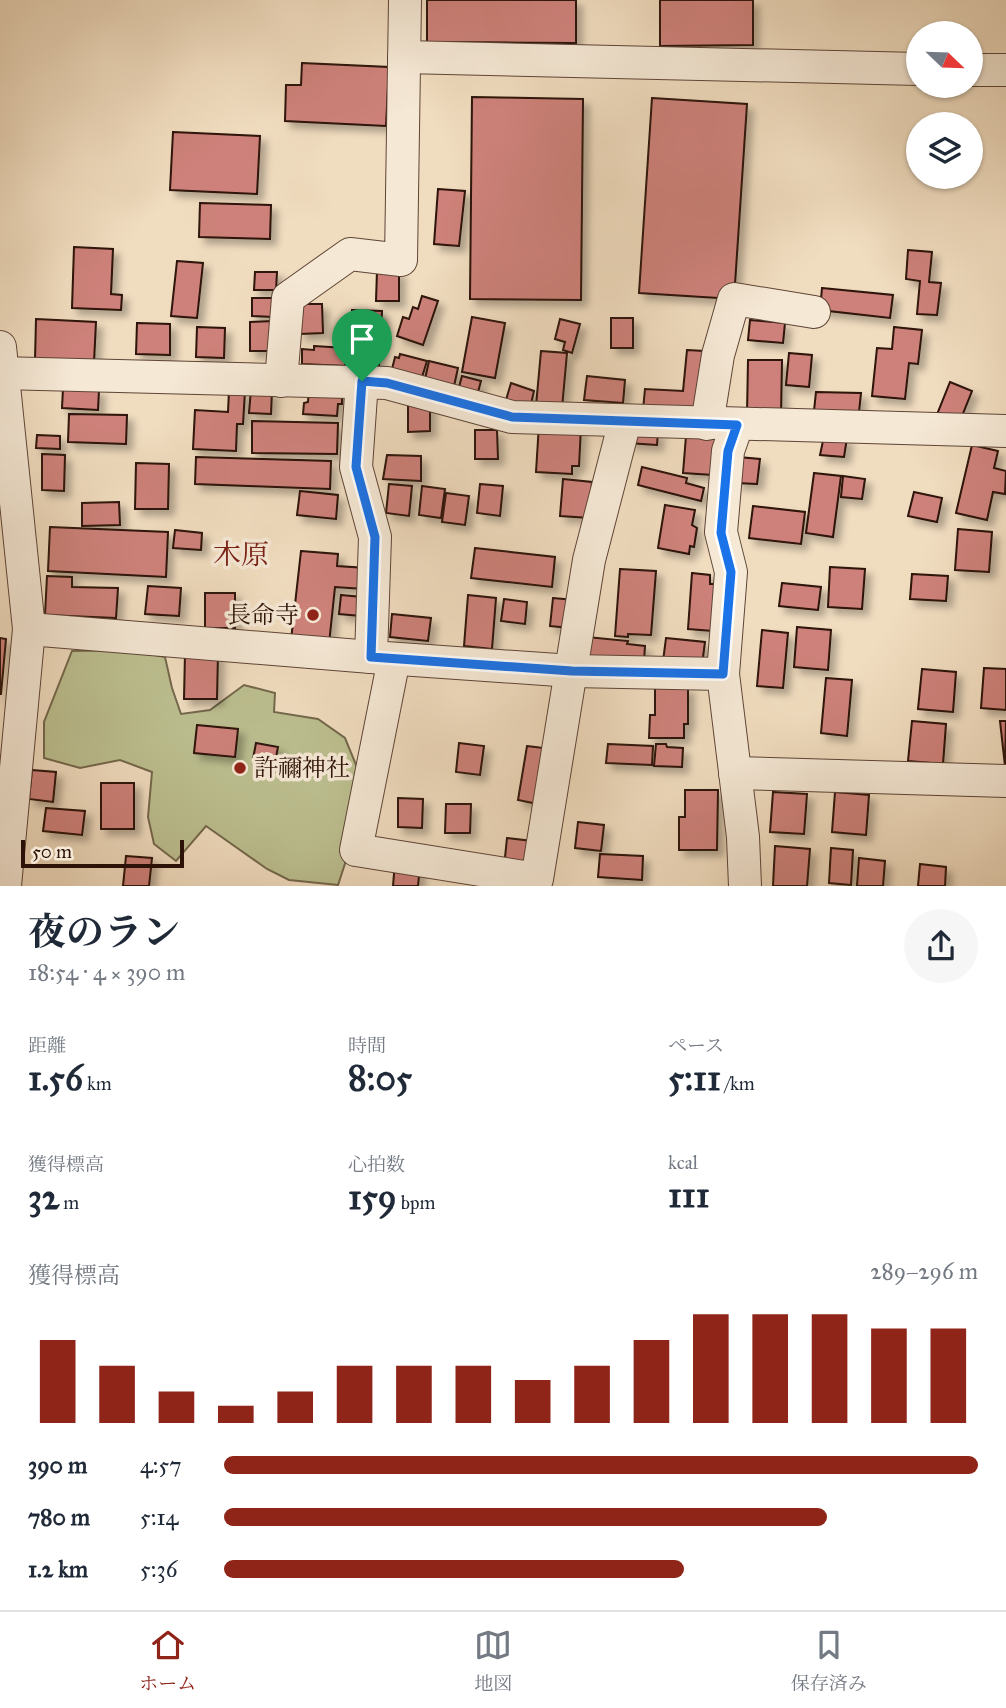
<!DOCTYPE html>
<html lang="ja">
<meta charset="utf-8">
<style>
:root{--surface:#fff;--page:#f6f6f7;--text:#1f2937;--muted:#747a83;--line:#e0e1e3;--accent:#8f2418}
body{margin:0;font-family:"IM FELL Great Primer","Noto Serif JP",serif;background:var(--page);color:var(--text);height:100vh;display:flex;flex-direction:column;font-size:26px;white-space:nowrap}
*{box-sizing:border-box;margin:0}
p{font-size:23px;color:var(--muted)}
.icon{flex:none;width:38px;height:38px;fill:none;stroke:currentColor;stroke-width:2;stroke-linecap:round;stroke-linejoin:round}
.map{position:relative;height:886px;overflow:hidden}
.details{display:flex;flex-direction:column;background:var(--surface);flex:1}
.details>*{flex:none}
.needle{width:46px;rotate:113deg}
.controls{position:absolute;left:906px;top:21px;display:grid;gap:14px}
.controls a{display:grid;place-items:center;width:77px;height:77px;border-radius:50%;background:var(--surface);box-shadow:0 2px 5px #0004;font-size:35px}
.scale{position:absolute;left:21px;bottom:18px;width:163px;box-sizing:border-box;padding-left:7px;border:4px solid #2d1208;border-top:0;font-size:19px;line-height:24px;white-space:nowrap;color:#2d1208;-webkit-text-stroke:5px #f5e8d5;paint-order:stroke}
.pin{position:absolute;display:grid;place-items:center;width:60px;height:60px;color:#fff;margin:-72px -30px;border-radius:50% 50% 50% 0;rotate:-45deg;box-shadow:0 0 7px #0007}
.pin .icon{rotate:45deg}
.round{display:grid;place-items:center;flex:none;width:74px;height:74px;border-radius:37px;background:var(--page)}
.head{display:flex;align-items:center;justify-content:space-between;height:119px;padding:0 28px}
h1{font-size:38px;font-weight:700;line-height:52px}
.metrics{display:grid;grid-template-columns:repeat(3,1fr);gap:10px;height:119px;padding:7px 28px}
.metrics div{display:grid;align-content:center}
.metrics b{font-size:35px;font-weight:700}
.metrics small{font-size:19px;font-weight:400}
.metrics p{font-size:19px}
.chart{height:196px;padding:14px 28px}
.chart p{display:flex;justify-content:space-between}
.chart svg{width:100%;height:126px;margin-top:7px;stroke:var(--accent);stroke-width:6}
ul{padding:0 28px;list-style:none;font-size:23px}
li{display:grid;grid-template-columns:112px 84px 1fr;align-items:center;height:52px}
li i{height:18px;border-radius:9px;background:var(--accent)}
.tabs{display:flex;justify-content:space-around;align-items:center;height:98px;border-top:2px solid var(--line);background:var(--surface);font-size:19px;color:var(--muted)}
.tabs a{display:grid;justify-items:center;gap:4px}
.tabs .selected{color:var(--accent)}
.map>svg:first-child{display:block}
</style>
<div class="map">
<svg width="1006" height="886" viewBox="0 0 1006 886">
<defs>
<filter id="shadow"><feDropShadow dx="6" dy="6" stdDeviation="3.5" flood-color="#0004"/></filter>
</defs>
<rect width="100%" height="100%" fill="#f0dcbf"/>
<filter id="stains"><feTurbulence type="fractalNoise" baseFrequency=".00286" numOctaves="4"/><feColorMatrix values="0 0 0 0 .2 0 0 0 0 .09 0 0 0 0 .02 0 0 0 .5 -.17"/></filter>
<radialGradient id="worn" r=".72"><stop offset=".6" stop-color="#630" stop-opacity="0"/><stop offset="1" stop-color="#630" stop-opacity=".3"/></radialGradient>
<polygon fill="#bcbf90" stroke="#74684c" stroke-width="2" points="129,650 165,657 172,688 181,714 210,710 244,685 275,693 274,712 318,719 345,738 363,782 356,830 338,885 289,880 267,869 206,826 176,861 154,844 148,817 152,772 120,760 80,768 44,758 44,722 72,651"/>
<g fill="#cd817a" stroke="#2d1208" stroke-width="2" filter="url(#shadow)">
<polygon points="427,0 576,0 576,43 427,42"/>
<polygon points="660,0 753,0 753,45 660,46"/>
<polygon points="302,63 389,67 386,126 285,121 286,85 301,85"/>
<polygon points="472,97 583,99 581,300 470,299"/>
<polygon points="652,98 747,104 734,299 639,293"/>
<polygon points="173,132 260,136 257,194 170,190"/>
<polygon points="438,189 465,191 459,246 434,244"/>
<polygon points="200,203 271,205 270,239 199,237"/>
<polygon points="74,247 113,249 111,294 122,295 121,310 72,308"/>
<polygon points="908,250 932,252 929,282 941,283 937,315 917,314 920,281 906,279"/>
<polygon points="177,261 203,263 197,318 171,316"/>
<polygon points="377,271 399,271 399,301 376,301"/>
<polygon points="255,272 277,272 276,290 254,290"/>
<polygon points="822,288 893,295 890,318 820,310"/>
<polygon points="422,296 438,301 423,345 397,336 403,317 409,319 413,307 418,309"/>
<polygon points="252,298 274,298 274,317 252,316"/>
<polygon points="300,304 322,304 323,333 300,334"/>
<polygon points="352,310 382,311 379,366 349,364"/>
<polygon points="472,317 505,323 495,378 462,372"/>
<rect x="611" y="318" width="22" height="30"/>
<polygon points="36,319 96,322 94,362 35,360"/>
<polygon points="560,319 580,324 572,353 563,350 565,342 555,339"/>
<polygon points="750,320 785,323 783,343 748,340"/>
<polygon points="273,321 273,351 250,351 250,322"/>
<polygon points="137,323 170,324 170,355 136,354"/>
<polygon points="197,327 225,328 224,358 196,357"/>
<polygon points="894,327 922,330 918,364 909,363 905,399 872,396 877,348 892,349"/>
<polygon points="314,346 346,348 345,366 302,364 302,349 314,350"/>
<polygon points="687,350 704,351 700,414 643,410 645,389 683,391"/>
<polygon points="541,351 567,353 562,408 536,406"/>
<polygon points="789,353 812,355 809,387 786,385"/>
<polygon points="400,354 427,361 422,377 392,369 395,357 399,358"/>
<polygon points="748,360 782,360 781,416 747,415"/>
<polygon points="429,361 458,368 454,386 425,379"/>
<polygon points="462,376 481,381 478,392 459,387"/>
<polygon points="587,376 625,380 623,403 584,400"/>
<polygon points="950,382 972,391 958,426 936,417"/>
<polygon points="511,383 534,391 530,408 506,400"/>
<polygon points="63,388 99,390 98,410 62,408"/>
<polygon points="309,388 342,389 342,404 338,404 337,416 303,414 304,403 308,402"/>
<polygon points="251,389 272,391 271,414 249,413"/>
<polygon points="229,390 245,391 243,424 237,424 236,451 193,449 195,410 228,412"/>
<polygon points="816,392 861,393 858,421 813,420"/>
<polygon points="408,402 430,402 430,431 408,432"/>
<polygon points="69,414 127,415 126,444 68,442"/>
<polygon points="252,421 338,423 337,454 252,453"/>
<polygon points="539,424 581,427 579,466 572,466 572,474 536,472"/>
<polygon points="475,430 497,430 498,459 475,459"/>
<polygon points="629,430 658,432 657,445 628,443"/>
<polygon points="37,435 60,436 60,449 36,448"/>
<polygon points="686,436 716,439 713,475 683,473"/>
<polygon points="824,436 847,438 844,457 820,455"/>
<polygon points="972,445 998,451 994,468 1006,471 1005,494 993,492 987,520 956,513"/>
<polygon points="42,454 65,455 64,491 42,490"/>
<polygon points="387,455 421,456 421,481 383,479"/>
<polygon points="196,457 331,461 330,489 195,484"/>
<polygon points="738,457 760,459 757,484 736,483"/>
<polygon points="136,463 169,464 168,509 135,509"/>
<polygon points="642,467 687,478 686,483 704,488 701,501 638,485"/>
<polygon points="814,473 841,476 833,537 806,533"/>
<polygon points="843,476 865,479 862,499 841,497"/>
<polygon points="563,479 592,482 590,518 560,516"/>
<polygon points="389,484 412,486 409,516 386,513"/>
<polygon points="480,484 503,486 500,516 477,513"/>
<polygon points="422,486 445,489 441,518 419,515"/>
<polygon points="300,491 338,495 336,519 297,515"/>
<polygon points="914,492 942,498 937,522 908,516"/>
<polygon points="446,493 469,496 465,525 442,522"/>
<polygon points="119,502 120,525 82,526 82,503"/>
<polygon points="665,505 695,510 692,525 697,528 694,547 690,546 689,554 658,548"/>
<polygon points="753,506 805,512 801,544 749,538"/>
<polygon points="50,527 168,532 166,577 48,571"/>
<polygon points="958,529 992,532 989,572 955,570"/>
<polygon points="175,530 202,533 201,550 173,548"/>
<polygon points="475,548 555,557 552,587 471,578"/>
<polygon points="301,551 338,554 337,566 367,568 364,589 335,587 329,644 291,640"/>
<polygon points="830,567 865,569 862,609 828,607"/>
<polygon points="620,569 656,571 651,635 628,634 628,637 615,636"/>
<polygon points="692,573 710,575 710,584 716,584 713,631 688,629"/>
<polygon points="912,574 948,576 946,601 910,599"/>
<polygon points="47,576 72,577 72,587 118,588 116,618 45,615"/>
<polygon points="782,583 821,587 818,610 779,606"/>
<polygon points="148,586 181,588 179,616 145,614"/>
<rect x="205" y="593" width="30" height="35"/>
<polygon points="341,595 362,597 361,616 339,614"/>
<polygon points="468,595 496,598 492,649 464,646"/>
<polygon points="553,598 574,600 571,628 550,626"/>
<polygon points="504,599 527,602 525,624 501,621"/>
<polygon points="392,614 431,618 428,641 390,637"/>
<polygon points="797,627 831,630 828,670 794,667"/>
<polygon points="762,630 788,633 783,688 757,686"/>
<polygon points="587,637 628,641 627,644 645,646 644,661 585,656"/>
<polygon points="0,638 6,639 1,694 0,694"/>
<polygon points="666,638 705,642 702,665 663,661"/>
<polygon points="185,653 218,653 217,699 184,699"/>
<polygon points="984,668 1006,669 1006,710 981,708"/>
<polygon points="922,669 956,672 953,712 918,709"/>
<polygon points="826,678 852,680 847,736 821,733"/>
<polygon points="688,687 688,724 684,724 684,738 649,738 650,715 655,715 655,688"/>
<polygon points="912,721 946,724 943,764 908,761"/>
<polygon points="1000,721 1006,721 1005,766"/>
<polygon points="197,725 238,729 235,757 194,753"/>
<polygon points="256,743 278,747 275,762 253,759"/>
<polygon points="459,743 484,746 480,775 456,772"/>
<polygon points="608,744 653,746 652,765 606,763"/>
<polygon points="656,744 666,744 667,747 683,748 682,767 654,766"/>
<polygon points="527,746 552,749 543,805 518,800"/>
<polygon points="32,770 56,772 53,802 29,799"/>
<rect x="101" y="783" width="33" height="46"/>
<polygon points="685,790 718,790 717,850 679,850 679,817 685,817"/>
<polygon points="773,792 807,794 804,834 770,832"/>
<polygon points="835,792 869,795 866,835 832,832"/>
<polygon points="398,798 423,799 422,828 398,827"/>
<polygon points="446,804 471,804 470,833 445,833"/>
<polygon points="46,808 85,811 82,835 43,831"/>
<polygon points="578,822 604,825 601,851 575,848"/>
<polygon points="507,838 532,841 529,870 504,867"/>
<polygon points="775,846 810,849 807,886 773,886"/>
<polygon points="831,848 853,850 851,885 829,883"/>
<polygon points="600,854 643,856 642,880 598,877"/>
<polygon points="126,856 152,858 149,886 123,886"/>
<polygon points="859,858 885,861 883,886 857,886"/>
<polygon points="395,862 420,865 418,886 393,886"/>
<polygon points="920,864 946,867 945,886 918,886"/>
</g>
<g fill="none" stroke-linecap="round" stroke-linejoin="round">
<defs>
<g id="minor">
<polyline points="404,57 919,69"/>
<polyline points="971,70 1006,70"/>
<polyline points="0,347 29,629 5,886"/>
<polyline points="0,373 387,383 512,417 1006,431"/>
<polyline points="281,381 288,298 350,254 401,260 405,0"/>
<polyline points="362,381 356,467 375,537 371,657"/>
<polyline points="707,424 718,355 734,299 814,312"/>
<polyline points="737,425 728,451 721,532 731,572 723,674 743,837 745,886"/>
<polyline points="29,629 371,657 572,671 723,674"/>
<polyline points="394,659 356,850 537,879 589,560 625,421"/>
<polyline points="735,773 1006,781"/>
</g>
</defs>
<use href="#minor" stroke="#5e4436" stroke-width="34"/>
<use href="#minor" stroke="#f5e8d5" stroke-width="32"/>
</g>
<g fill="none" stroke-linecap="round" stroke-linejoin="round">
<defs>
<polygon id="route" points="362,381 387,383 512,417 737,425 728,451 721,533 731,572 723,674 572,671 371,657 375,537 356,467"/>
</defs>
<use href="#route" stroke="#fff" stroke-width="14"/>
<use href="#route" stroke="#1a73e8" stroke-width="9"/>
</g>
<g fill="#8f2418" stroke="#f5e8d5" stroke-width="2.5">
<circle cx="313" cy="615" r="7"/>
<circle cx="240" cy="768" r="7"/>
</g>
<g text-anchor="middle" dominant-baseline="central" stroke-width="7" stroke-linejoin="round" paint-order="stroke">
<g font-size="24" fill="#2d1208" stroke="#f5e8d5" text-anchor="end">
<text x="299" y="615">長命寺</text>
<text x="254" y="768" text-anchor="start">許禰神社</text>
</g>
<g font-size="28" fill="#7a1f14" stroke="#f5e8d5">
<text x="241" y="554">木原</text>
</g>
</g>
<rect width="100%" height="100%" filter="url(#stains)"/>
<rect width="100%" height="100%" fill="url(#worn)"/>
</svg>
<div class="controls">
<a><svg class="needle" viewBox="-14 -14 28 28"><path d="M0-13l5 13h-10z" fill="#e53935"/><path d="M0 13l5-13h-10z" fill="#747a83"/></svg></a>
<a><svg class="icon" aria-label="layers" viewBox="0 0 24 24"><path d="M12 4l9 5-9 5-9-5zM3 14l9 5 9-5"/></svg></a>
</div>
<div class="scale">50 m</div>
<div class="pin" style="left:362px;top:381px;background:#1e9e55"><svg class="icon" aria-label="arrive" viewBox="0 0 24 24"><path d="M6 21V4h12l-3 4 3 4H6"/></svg></div>
</div>
<section class="details">
<div class="head"><div><h1>夜のラン</h1><p>18:54 · 4 × 390 m</p></div><a class="round"><svg class="icon" aria-label="share" viewBox="0 0 24 24"><path d="M12 15V3M7 8l5-5 5 5M5 13v7h14v-7"/></svg></a></div>
<div class="metrics">
<div><p>距離</p><b>1.56<small> km</small></b></div>
<div><p>時間</p><b>8:05</b></div>
<div><p>ペース</p><b>5:11<small> /km</small></b></div>
</div>
<div class="metrics">
<div><p>獲得標高</p><b>32<small> m</small></b></div>
<div><p>心拍数</p><b>159<small> bpm</small></b></div>
<div><p>kcal</p><b>111</b></div>
</div>
<div class="chart"><p><span>獲得標高</span>289–296 m</p>
<svg viewBox="0 0 160 44" preserveAspectRatio="none"><path d="M5 44V15M15 44V24M25 44V33M35 44V38M45 44V33M55 44V24M65 44V24M75 44V24M85 44V29M95 44V24M105 44V15M115 44V6M125 44V6M135 44V6M145 44V11M155 44V11"/></svg>
</div>
<ul>
<li><b>390 m</b>4:57<i style="width:100%"></i></li>
<li><b>780 m</b>5:14<i style="width:80%"></i></li>
<li><b>1.2 km</b>5:36<i style="width:61%"></i></li>
</ul>
</section>
<nav class="tabs">
<a class="selected"><svg class="icon" aria-label="home" viewBox="0 0 24 24"><path d="M3 11l9-7 9 7M6 9v11h12V9"/></svg>ホーム</a>
<a><svg class="icon" aria-label="map" viewBox="0 0 24 24"><path d="M3 6l6-2 6 2 6-2v14l-6 2-6-2-6 2zM9 4v14M15 6v14"/></svg>地図</a>
<a><svg class="icon" aria-label="saved" viewBox="0 0 24 24"><path d="M7 4h10v16l-5-4-5 4z"/></svg>保存済み</a>
</nav>
